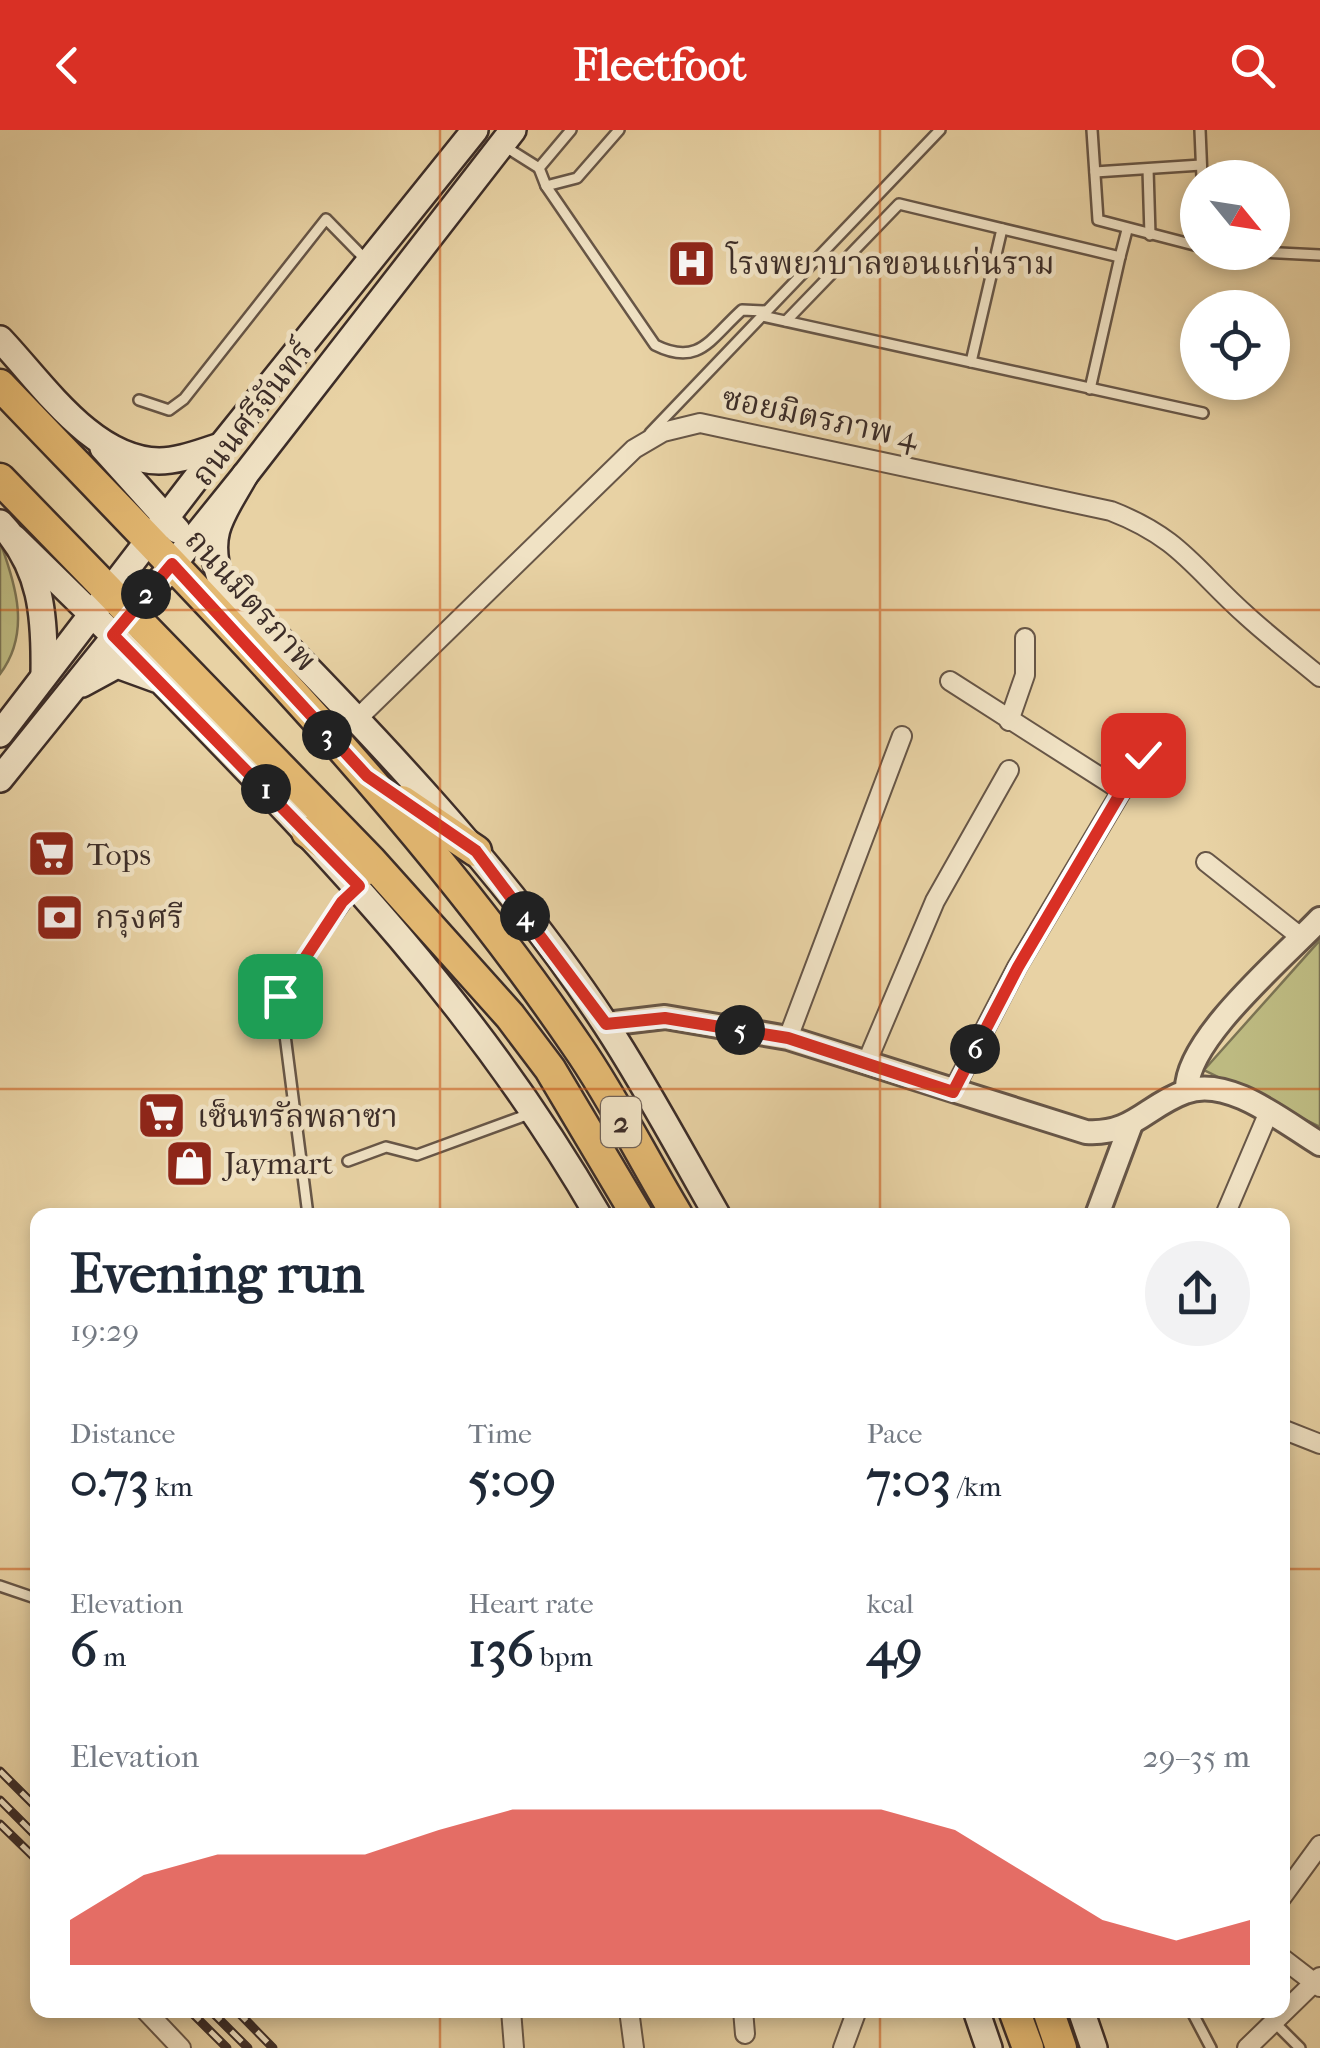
<!DOCTYPE html>
<meta charset="utf-8">
<style>
:root{--surface:#fff;--page:#f2f2f3;--text:#1f2937;--muted:#747a83;--accent:#d93025}
body{margin:0;font-family:"IM FELL French Canon","Noto Serif Thai",serif;background:var(--page);color:var(--text);height:100vh;display:flex;flex-direction:column;font-size:38px;white-space:nowrap}
*{box-sizing:border-box;margin:0}
p{font-size:32px;color:var(--muted)}
.icon{flex:none;width:55px;height:55px;fill:none;stroke:currentColor;stroke-width:2;stroke-linecap:round;stroke-linejoin:round}
.map{position:relative;flex:1;overflow:hidden}
.sheet{position:absolute;left:30px;top:1078px;width:1260px;height:810px;display:flex;flex-direction:column;background:var(--surface);border-radius:20px;box-shadow:0 5px 15px #0003}
.sheet>*{flex:none}
.needle{width:65px;rotate:120deg}
.controls{position:absolute;left:1180px;top:30px;display:grid;gap:20px}
.controls a{display:grid;place-items:center;width:110px;height:110px;border-radius:50%;background:var(--surface);box-shadow:0 5px 15px #0003;font-size:50px}
.pin{position:absolute;display:grid;place-items:center;width:85px;height:85px;color:#fff;margin:-42px;border-radius:20px;box-shadow:0 5px 15px #0006}
.km{position:absolute;width:50px;height:50px;margin:-25px;border-radius:50%;background:#222;color:#fff;font-size:28px;line-height:50px;text-align:center}
.round{display:grid;place-items:center;flex:none;width:105px;height:105px;border-radius:52px;background:var(--page)}
.head{display:flex;align-items:center;justify-content:space-between;height:170px;padding:0 40px}
h1{font-size:55px;font-weight:800;line-height:75px}
.stats{display:grid;grid-template-columns:repeat(3,1fr);gap:15px;height:170px;padding:10px 40px}
.stats div{display:grid;align-content:center}
.stats b{font-size:50px;font-weight:800}
.stats small{font-size:28px;font-weight:400}
.stats p{font-size:28px}
.chart{height:280px;padding:20px 40px}
.chart p{display:flex;justify-content:space-between}
.chart svg{width:100%;height:180px;margin-top:10px;fill:var(--accent);opacity:.7}
header{display:flex;justify-content:space-between;align-items:center;height:130px;padding:0 40px;background:var(--accent);color:#fff;font-size:45px;font-weight:800}
.map>svg:first-child{display:block}
</style>
<header><svg class="icon" aria-label="back" viewBox="0 0 24 24"><path d="M15 5l-7 7 7 7"/></svg>Fleetfoot<svg class="icon" aria-label="search" viewBox="0 0 24 24"><circle cx="10" cy="10" r="6"/><path d="M15 15l6 6"/></svg></header>
<div class="map">
<svg width="1320" height="1918" viewBox="0 0 1320 1918">
<rect width="100%" height="100%" fill="#e8d2a4"/>
<filter id="stains"><feTurbulence type="fractalNoise" baseFrequency=".002" numOctaves="4"/><feColorMatrix values="0 0 0 0 .2 0 0 0 0 .09 0 0 0 0 .02 0 0 0 .5 -.17"/></filter>
<radialGradient id="worn" r=".72"><stop offset=".6" stop-color="#630" stop-opacity="0"/><stop offset="1" stop-color="#630" stop-opacity=".3"/></radialGradient>
<g fill="#bdba81" stroke="#7c7454" stroke-width="2.5">
<path d="M0 412C16 455 31 503 0 544Z"/>
<polygon points="1320,810 1320,997 1204,940"/>
</g>
<g fill="none" stroke-linecap="round" stroke-linejoin="round">
<defs>
<g id="service">
<polyline points="1092,0 1098,90 1198,116"/>
<polyline points="1200,0 1202,48"/>
<polyline points="504,16 539,38 571,0"/>
<path d="M539 38 546 56 655 215C699 237 710 209 742 180L766 181"/>
<polyline points="1148,39 1150,105"/>
<polyline points="1095,42 1201,35"/>
<polyline points="546,56 577,48 619,0"/>
<polyline points="1262,122 1320,125"/>
<polyline points="1120,127 1127,100"/>
<polyline points="762,186 1203,283"/>
<polyline points="786,191 899,74 1120,127 1090,259"/>
<polyline points="971,232 1002,99"/>
<polyline points="139,270 169,280 184,269 326,89 366,130"/>
<polyline points="650,303 940,0"/>
<polyline points="348,1031 386,1017 417,1025 532,983"/>
<polyline points="308,1085 280,866 354,761"/>
<polyline points="0,1456 38,1469"/>
<polyline points="1191,1880 1211,1918"/>
<polyline points="1274,1892 1300,1918"/>
</g>
<g id="minor">
<polyline points="950,551 1122,661"/>
<path d="M357 589 634 319 663 302 700 293 1111 381C1181 408 1195 440 1247 486 1270 507 1296 527 1320 547"/>
<polyline points="1009,591 1025,545 1025,508"/>
<polyline points="1206,732 1302,808"/>
<polyline points="788,908 902,606"/>
<polyline points="866,934 935,771 1009,640"/>
<polyline points="953,961 1017,837 1143,625"/>
<polyline points="1225,1085 1268,984"/>
<polyline points="1282,1299 1320,1314"/>
<polyline points="1282,1767 1320,1715"/>
<polyline points="1282,1828 1320,1857"/>
<polyline points="145,1880 181,1918"/>
<polyline points="511,1880 514,1918"/>
<polyline points="629,1880 634,1918"/>
<polyline points="743,1880 745,1904"/>
<polyline points="843,1918 857,1880"/>
<polyline points="1247,1918 1320,1847"/>
</g>
<g id="tertiary">
<path d="M606 894 665 887 788 908 1086 1002C1133 1005 1146 976 1185 962 1228 945 1285 993 1320 1014"/>
<path d="M1187 960C1185 910 1284 827 1320 789"/>
<polyline points="1097,1085 1131,994"/>
</g>
<g id="secondary">
<path d="M0 209C42 253 92 330 159 331 180 331 201 322 221 316"/>
<polyline points="103,318 177,400"/>
<path d="M245 345C223 384 205 403 220 448 357 589 498 730 606 895 646 956 681 1022 717 1085"/>
<path d="M0 393C42 437 45 487 44 544"/>
<polyline points="14,408 153,544"/>
<path d="M82 554 117 535 161 551C328 723 477 875 598 1085"/>
<polyline points="0,604 221,316 475,0"/>
<polyline points="0,649 245,345 513,0"/>
<polyline points="976,1880 989,1918"/>
<polyline points="1081,1880 1094,1918"/>
</g>
<g id="primary">
<path d="M0 255C202 466 412 674 577 916 614 969 643 1029 677 1085"/>
<polyline points="0,349 371,731 510,886 550,939 637,1085"/>
<polyline points="402,671 476,721"/>
<polyline points="307,702 363,741"/>
<polyline points="1014,1880 1028,1918"/>
<polyline points="1048,1880 1061,1918"/>
</g>
</defs>
<use href="#service" stroke="#675647" stroke-width="14"/>
<use href="#minor" stroke="#675647" stroke-width="22"/>
<use href="#tertiary" stroke="#675647" stroke-width="28"/>
<use href="#secondary" stroke="#3c2d28" stroke-width="30"/>
<use href="#primary" stroke="#3c2d28" stroke-width="35"/>
<use href="#service" stroke="#f0e2c4" stroke-width="9"/>
<use href="#minor" stroke="#f0e2c4" stroke-width="18"/>
<use href="#tertiary" stroke="#f0e2c4" stroke-width="22"/>
<use href="#secondary" stroke="#f0e2c4" stroke-width="25"/>
<use href="#primary" stroke="#e4b972" stroke-width="30"/>
<defs>
<g id="rail">
<polyline points="0,1641 38,1679"/>
<polyline points="0,1670 38,1708"/>
<polyline points="0,1694 38,1731"/>
<polyline points="189,1880 227,1918"/>
<polyline points="210,1880 248,1918"/>
<polyline points="236,1880 273,1918"/>
</g>
</defs>
<use href="#rail" stroke="#3c2d28" stroke-width="9"/>
<use href="#rail" stroke="#f0e2c4" stroke-width="5" stroke-dasharray="15" stroke-linecap="butt"/>
</g>
<g fill="none" stroke-linecap="round" stroke-linejoin="round">
<defs>
<polyline id="route" points="280,866 342,772 359,756 113,505 172,434 367,646 476,721 606,894 665,888 788,908 953,962 1018,837 1143,625"/>
</defs>
<use href="#route" stroke="#fff" stroke-width="20"/>
<use href="#route" stroke="#d93025" stroke-width="12"/>
</g>
<path fill="none" stroke="#c65012" stroke-width="2.5" stroke-opacity="0.55" d="M440 0V1085M880 0V1085M0 480H1320M0 959H1320M0 1439H38M1282 1439H1320M440 1880V1918M880 1880V1918"/>
<defs>
<symbol id="hospital-square" viewBox="-11 -11 22 22"><rect x="-9" y="-9" width="18" height="18" rx="4" fill="#8f2418" stroke="#f0e2c4"/><path d="M-5-5h3v3.5h4V-5h3V5h-3V1.5h-4V5h-3Z" fill="#fff"/></symbol>
<symbol id="supermarket-square" viewBox="-11 -11 22 22"><rect x="-9" y="-9" width="18" height="18" rx="4" fill="#8f2418" stroke="#f0e2c4"/><path d="M-6-5.5h2.5l.6 2H6L4.5 2H-2.5L-4.4-4H-6ZM-1.5 3.2a1.3 1.3 0 1 0 .1 0ZM3 3.2a1.3 1.3 0 1 0 .1 0Z" fill="#fff"/></symbol>
<symbol id="bank-square" viewBox="-11 -11 22 22"><rect x="-9" y="-9" width="18" height="18" rx="4" fill="#8f2418" stroke="#f0e2c4"/><path d="M-6-4H6V4H-6ZM0-2.3a2.3 2.3 0 1 0 0 4.6a2.3 2.3 0 1 0 0-4.6Z" fill="#fff"/></symbol>
<symbol id="shop-square" viewBox="-11 -11 22 22"><rect x="-9" y="-9" width="18" height="18" rx="4" fill="#8f2418" stroke="#f0e2c4"/><path d="M-5-2.5h2.3a2.7 3.5 0 0 1 5.4 0H5L5.5 6h-11ZM-1.5-2.5h3a1.5 2.3 0 0 0-3 0Z" fill="#fff"/></symbol>
</defs>
<g fill-rule="evenodd">
<use href="#hospital-square" x="664" y="106" width="55" height="55"/>
<use href="#supermarket-square" x="24" y="696" width="55" height="55"/>
<use href="#bank-square" x="32" y="760" width="55" height="55"/>
<use href="#supermarket-square" x="134" y="958" width="55" height="55"/>
<use href="#shop-square" x="162" y="1006" width="55" height="55"/>
</g>
<g text-anchor="middle" dominant-baseline="central" stroke-width="9" stroke-linejoin="round" paint-order="stroke">
<rect fill="#f0e2c4" stroke="#726357" stroke-width="2.5" x="601" y="967" width="40" height="50" rx="8"/>
<g font-size="30" font-weight="bold" fill="#3c2d28">
<text x="621" y="992">2</text>
</g>
<g font-size="32" fill="#3c2d28" stroke="#f0e2c4" text-anchor="start">
<text x="726" y="133">โรงพยาบาลขอนแก่นราม</text>
<text x="87" y="724">Tops</text>
<text x="95" y="787">กรุงศรี</text>
<text x="197" y="986">เซ็นทรัลพลาซา</text>
<text x="224" y="1033">Jaymart</text>
</g>
<g font-size="32" fill="#3c2d28" stroke="#f0e2c4">
<text transform="translate(252 283) rotate(-52)">ถนนศรีจันทร์</text>
<text transform="translate(820 288) rotate(12)">ซอยมิตรภาพ 4</text>
<text transform="translate(251 470) rotate(48)">ถนนมิตรภาพ</text>
</g>
</g>
<rect width="100%" height="100%" filter="url(#stains)"/>
<rect width="100%" height="100%" fill="url(#worn)"/>
</svg>
<div class="controls">
<a><svg class="needle" viewBox="-14 -14 28 28"><path d="M0-13l5 13h-10z" fill="#e53935"/><path d="M0 13l5-13h-10z" fill="#747a83"/></svg></a>
<a><svg class="icon" aria-label="locate" viewBox="0 0 24 24"><circle cx="12" cy="12" r="6"/><path d="M12 2v4M12 18v4M2 12h4M18 12h4"/></svg></a>
</div>
<div class="pin" style="left:280px;top:866px;background:#1e9e55"><svg class="icon" aria-label="arrive" viewBox="0 0 24 24"><path d="M6 21V4h12l-3 4 3 4H6"/></svg></div>
<div class="pin" style="left:1143px;top:625px;background:#d93025"><svg class="icon" aria-label="check" viewBox="0 0 24 24"><path d="M5 12l5 5 9-10"/></svg></div>
<b class="km" style="left:266px;top:659px">1</b>
<b class="km" style="left:146px;top:464px">2</b>
<b class="km" style="left:327px;top:605px">3</b>
<b class="km" style="left:525px;top:786px">4</b>
<b class="km" style="left:740px;top:900px">5</b>
<b class="km" style="left:975px;top:919px">6</b>
<section class="sheet">
<div class="head"><div><h1>Evening run</h1><p>19:29</p></div><a class="round"><svg class="icon" aria-label="share" viewBox="0 0 24 24"><path d="M12 15V3M7 8l5-5 5 5M5 13v7h14v-7"/></svg></a></div>
<div class="stats">
<div><p>Distance</p><b>0.73<small> km</small></b></div>
<div><p>Time</p><b>5:09</b></div>
<div><p>Pace</p><b>7:03<small> /km</small></b></div>
</div>
<div class="stats">
<div><p>Elevation</p><b>6<small> m</small></b></div>
<div><p>Heart rate</p><b>136<small> bpm</small></b></div>
<div><p>kcal</p><b>49</b></div>
</div>
<div class="chart"><p><span>Elevation</span>29–35 m</p>
<svg viewBox="0 0 160 44" preserveAspectRatio="none"><path d="M0 44V33L10 22L20 17L30 17L40 17L50 11L60 6L70 6L80 6L90 6L100 6L110 6L120 11L130 22L140 33L150 38L160 33V44z"/></svg>
</div>
</section>
</div>
